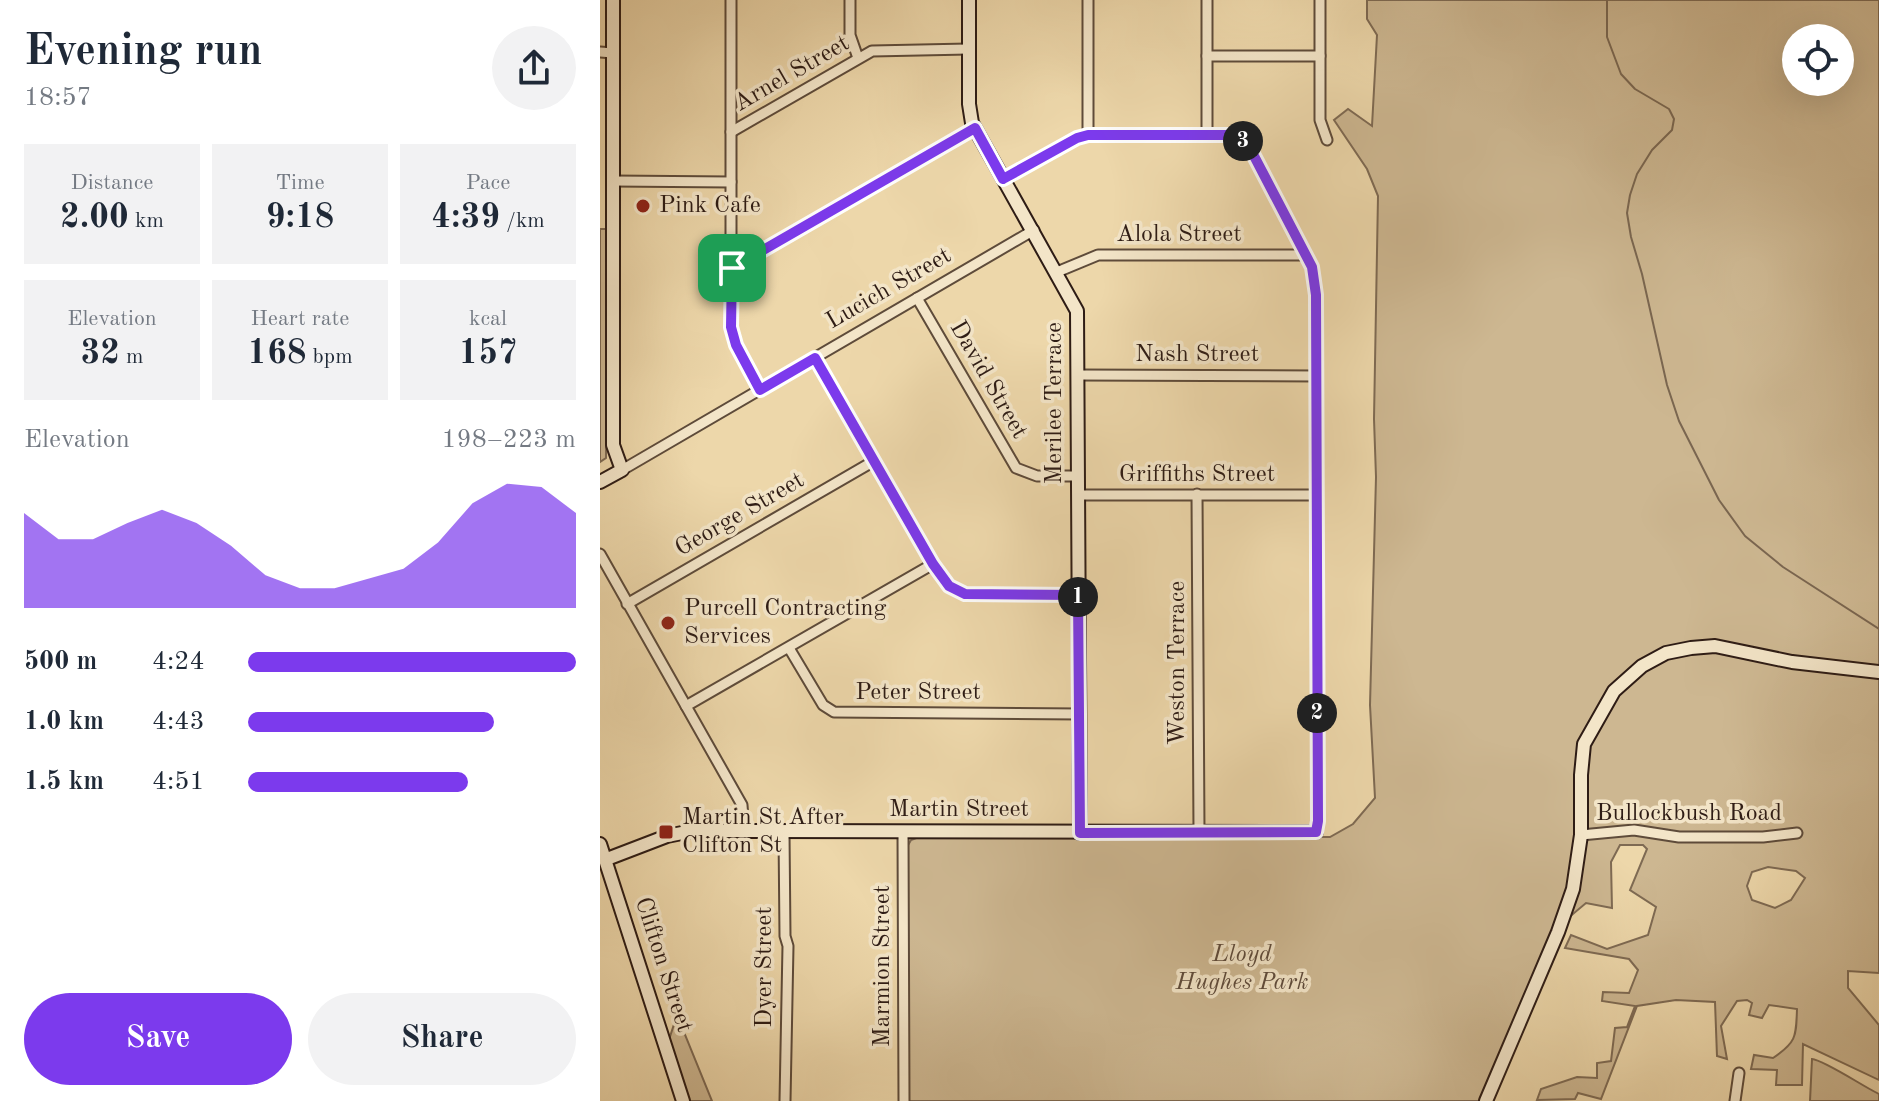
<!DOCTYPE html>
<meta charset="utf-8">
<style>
:root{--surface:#fff;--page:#f2f2f3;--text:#1f2937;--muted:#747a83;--accent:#7c3aed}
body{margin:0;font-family:"Old Standard TT",serif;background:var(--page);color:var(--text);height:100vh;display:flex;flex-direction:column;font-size:30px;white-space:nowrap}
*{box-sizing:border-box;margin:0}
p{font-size:26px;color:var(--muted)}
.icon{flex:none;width:44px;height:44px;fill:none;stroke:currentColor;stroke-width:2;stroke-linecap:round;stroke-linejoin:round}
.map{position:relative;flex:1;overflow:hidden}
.details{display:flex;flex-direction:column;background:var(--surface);width:600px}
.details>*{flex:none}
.buttons{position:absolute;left:1182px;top:24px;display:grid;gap:16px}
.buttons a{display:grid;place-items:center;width:72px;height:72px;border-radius:50%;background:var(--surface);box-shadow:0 8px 32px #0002;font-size:40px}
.pin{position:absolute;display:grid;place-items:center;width:68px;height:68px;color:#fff;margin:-34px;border-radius:16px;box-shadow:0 4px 12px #0006}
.km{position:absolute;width:40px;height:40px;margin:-20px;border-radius:50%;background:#222;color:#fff;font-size:22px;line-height:40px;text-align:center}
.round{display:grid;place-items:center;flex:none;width:84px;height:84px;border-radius:42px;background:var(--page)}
.summary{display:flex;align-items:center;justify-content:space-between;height:136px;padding:0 24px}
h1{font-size:44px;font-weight:800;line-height:60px}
.metrics{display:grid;grid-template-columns:repeat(3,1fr);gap:12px;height:136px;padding:8px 24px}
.metrics div{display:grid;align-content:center;border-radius:0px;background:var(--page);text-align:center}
.metrics b{font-size:34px;font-weight:800}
.metrics small{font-size:22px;font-weight:400}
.metrics p{font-size:22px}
.chart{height:224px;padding:16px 24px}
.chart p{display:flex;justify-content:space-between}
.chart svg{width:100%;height:144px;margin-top:8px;fill:var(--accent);opacity:.7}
.primary-button{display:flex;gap:16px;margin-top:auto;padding:16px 24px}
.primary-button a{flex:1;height:92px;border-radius:48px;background:var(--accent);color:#fff;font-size:32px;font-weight:800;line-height:92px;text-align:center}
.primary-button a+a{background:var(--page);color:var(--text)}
ul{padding:0 24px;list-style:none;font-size:26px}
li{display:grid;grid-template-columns:128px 96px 1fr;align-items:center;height:60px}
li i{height:20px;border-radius:10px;background:var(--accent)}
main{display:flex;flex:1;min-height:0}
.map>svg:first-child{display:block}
</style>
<main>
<section class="details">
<div class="summary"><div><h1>Evening run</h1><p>18:57</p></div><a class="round"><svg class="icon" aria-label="share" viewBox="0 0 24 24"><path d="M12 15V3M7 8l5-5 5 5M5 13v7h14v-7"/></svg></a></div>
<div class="metrics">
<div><p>Distance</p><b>2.00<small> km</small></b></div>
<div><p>Time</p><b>9:18</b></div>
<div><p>Pace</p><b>4:39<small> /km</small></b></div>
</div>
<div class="metrics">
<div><p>Elevation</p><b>32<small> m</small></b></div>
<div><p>Heart rate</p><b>168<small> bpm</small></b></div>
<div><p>kcal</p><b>157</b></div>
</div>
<div class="chart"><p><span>Elevation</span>198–223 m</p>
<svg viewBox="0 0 160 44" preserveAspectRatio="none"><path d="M0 44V15L10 23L20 23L30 18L40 14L50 18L60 25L70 34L80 38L90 38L100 35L110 32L120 24L130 12L140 6L150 7L160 15V44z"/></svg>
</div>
<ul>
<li><b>500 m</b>4:24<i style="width:100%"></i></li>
<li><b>1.0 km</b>4:43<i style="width:75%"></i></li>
<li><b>1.5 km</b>4:51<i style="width:67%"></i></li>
</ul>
<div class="primary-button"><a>Save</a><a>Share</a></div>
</section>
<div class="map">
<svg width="1279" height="1101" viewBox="0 0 1279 1101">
<rect width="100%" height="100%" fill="#edd7aa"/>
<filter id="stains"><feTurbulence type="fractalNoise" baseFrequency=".0025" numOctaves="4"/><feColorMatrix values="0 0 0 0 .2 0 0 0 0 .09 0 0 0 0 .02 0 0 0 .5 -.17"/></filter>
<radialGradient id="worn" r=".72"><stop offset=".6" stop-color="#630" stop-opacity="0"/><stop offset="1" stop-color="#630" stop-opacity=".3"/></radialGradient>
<g fill="#cdb791" stroke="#7e6a53" stroke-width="2" fill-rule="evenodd">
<path d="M767 0H1279V973L1248 971V988L1279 1025V1080L1203 1044 1202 1085H1176L1177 1070 1151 1069 1154 1055 1173 1058C1197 1042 1196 1036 1197 1009L1169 1005 1162 1018 1149 1015 1152 1003 1147 1000 1137 1001 1121 1026 1127 1059 1117 1056 1115 1002 1076 1000 1037 1006 1001 1099 978 1093 975 1099 937 1100 941 1089 977 1077 997 1078V1063L1011 1061 1015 1028 1027 1027 1035 1006 1002 1001 1003 992 1029 993 1038 970 1029 959 965 948 971 935 1007 949 1048 935 1056 907 1030 890 1047 849 1043 845H1020L1011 862 1012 908 986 903 955 929 883 1101H308L307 847 311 840 319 837H730L753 824 775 798 770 705 776 477 774 419 778 196 767 169 734 120 748 109 772 126 777 35 767 19ZM1196 38H1240V82H1196ZM1168 867 1196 871 1205 878 1191 900 1175 908 1152 900 1147 886 1152 872Z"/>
<polygon points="0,229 7,229 6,458 0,462"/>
<polygon points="77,1015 112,1101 88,1101 66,1049"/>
<path d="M1212 1059C1224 1060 1264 1087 1279 1094V1101H1210Z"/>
</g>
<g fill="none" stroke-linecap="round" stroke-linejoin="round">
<polyline stroke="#7a6650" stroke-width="2" points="1007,0 1007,37 1021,74 1035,89 1069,109 1074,119 1072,130 1052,150 1037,174 1030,195 1027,213 1031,237 1042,274 1067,385 1079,421 1119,500 1145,536 1183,567 1279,629"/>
<defs>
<g id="street">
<polyline points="131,0 131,327 136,345 160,390"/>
<polyline points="250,0 250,35 258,58"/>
<polyline points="488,0 488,135"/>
<polyline points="607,0 607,135"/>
<polyline points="720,0 720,120 727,140"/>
<polyline points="0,52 13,53"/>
<polyline points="607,56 720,56"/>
<polyline points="131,132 272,51 368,49"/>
<polyline points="403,179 477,138 488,135 629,135 642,140 653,154 712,267 716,295 718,821 716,832"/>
<polyline points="13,181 131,182"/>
<polyline points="132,268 375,128"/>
<polyline points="457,272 498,255 705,255"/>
<polyline points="317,298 416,468 437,476 478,476"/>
<polyline points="215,358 333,564 349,586 365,594 478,595"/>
<polyline points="478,375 717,376"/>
<polyline points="22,470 434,230"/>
<polyline points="597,494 599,831"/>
<polyline points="478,495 716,495"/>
<polyline points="0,554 142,805 144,831"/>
<polyline points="27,604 274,461"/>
<polyline points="189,648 223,705 234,712 480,714"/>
<polyline points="86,706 333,564"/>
<polyline points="303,832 304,1101"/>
<polyline points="184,833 185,936 188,946 185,1101"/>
<polyline points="981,835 1034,830 1079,837 1163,837 1197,833"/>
<polyline points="1135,1101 1139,1073"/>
</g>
<g id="secondary">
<polyline points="369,0 369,104 372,123 477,311 480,833"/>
<polyline points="0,482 22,470 13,445 13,0"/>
<polyline points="0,844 83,1101"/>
<polyline points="7,859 67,836 92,831 716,832"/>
<polyline points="886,1101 958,932 973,889 981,835 981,775 984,744 1014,691 1042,666 1066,653 1091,648 1115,646 1192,662 1279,672"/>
</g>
</defs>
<use href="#street" stroke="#5e4b3a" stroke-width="13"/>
<use href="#secondary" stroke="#2e1c15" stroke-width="16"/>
<use href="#street" stroke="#f3e5c8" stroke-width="9"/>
<use href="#secondary" stroke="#f3e5c8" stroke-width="12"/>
</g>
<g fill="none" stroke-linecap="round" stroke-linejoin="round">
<defs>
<polygon id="route" points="375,128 403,179 477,138 488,135 629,135 642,140 653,154 712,267 716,295 718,821 716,832 480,833 478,595 365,594 349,586 333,564 215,358 160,390 136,345 131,327 132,268"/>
</defs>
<use href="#route" stroke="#fff" stroke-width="16"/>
<use href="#route" stroke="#7c3aed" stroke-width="10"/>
</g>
<g fill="#8f2418" stroke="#f3e5c8" stroke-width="3">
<circle cx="43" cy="206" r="8"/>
<circle cx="68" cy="623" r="8"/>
<rect x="58" y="824" width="16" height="16" rx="4"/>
</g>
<g text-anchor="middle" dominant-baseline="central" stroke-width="7" stroke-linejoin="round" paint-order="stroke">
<g font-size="24" fill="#2e1c15" stroke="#f3e5c8">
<text transform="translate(192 74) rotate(-30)">Arnel Street</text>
<text x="579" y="235">Alola Street</text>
<text transform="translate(289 289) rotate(-30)">Lucich Street</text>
<text x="597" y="355">Nash Street</text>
<text transform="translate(388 380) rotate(60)">David Street</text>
<text transform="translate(455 403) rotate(-90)">Merilee Terrace</text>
<text x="597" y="475">Griffiths Street</text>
<text transform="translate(140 515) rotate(-30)">George Street</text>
<text transform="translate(578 663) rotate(-90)">Weston Terrace</text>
<text x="318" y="693">Peter Street</text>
<text x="359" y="810">Martin Street</text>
<text x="1089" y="814">Bullockbush Road</text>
<text transform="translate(63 965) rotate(72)">Clifton Street</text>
<text transform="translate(283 966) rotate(-90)">Marmion Street</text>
<text transform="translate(165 967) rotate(-90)">Dyer Street</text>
</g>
<g font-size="24" fill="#2e1c15" stroke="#f3e5c8" text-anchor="start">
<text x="59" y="206">Pink Cafe</text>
<text x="84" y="609">Purcell Contracting<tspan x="84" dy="28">Services</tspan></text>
<text x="82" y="818">Martin St After<tspan x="82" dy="28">Clifton St</tspan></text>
</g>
<g font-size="24" font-style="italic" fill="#5e4a3a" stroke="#f3e5c8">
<text x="642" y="955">Lloyd<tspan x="642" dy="28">Hughes Park</tspan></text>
</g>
</g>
<rect width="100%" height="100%" filter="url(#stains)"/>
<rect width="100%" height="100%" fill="url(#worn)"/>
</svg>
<div class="buttons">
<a><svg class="icon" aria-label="locate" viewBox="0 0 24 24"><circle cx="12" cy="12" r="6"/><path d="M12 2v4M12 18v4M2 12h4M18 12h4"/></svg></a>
</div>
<div class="pin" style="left:132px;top:268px;background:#1e9e55"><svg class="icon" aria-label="arrive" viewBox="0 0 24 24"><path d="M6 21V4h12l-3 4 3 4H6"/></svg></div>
<b class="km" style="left:478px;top:597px">1</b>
<b class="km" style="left:717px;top:713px">2</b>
<b class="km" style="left:643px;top:141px">3</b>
</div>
</main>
